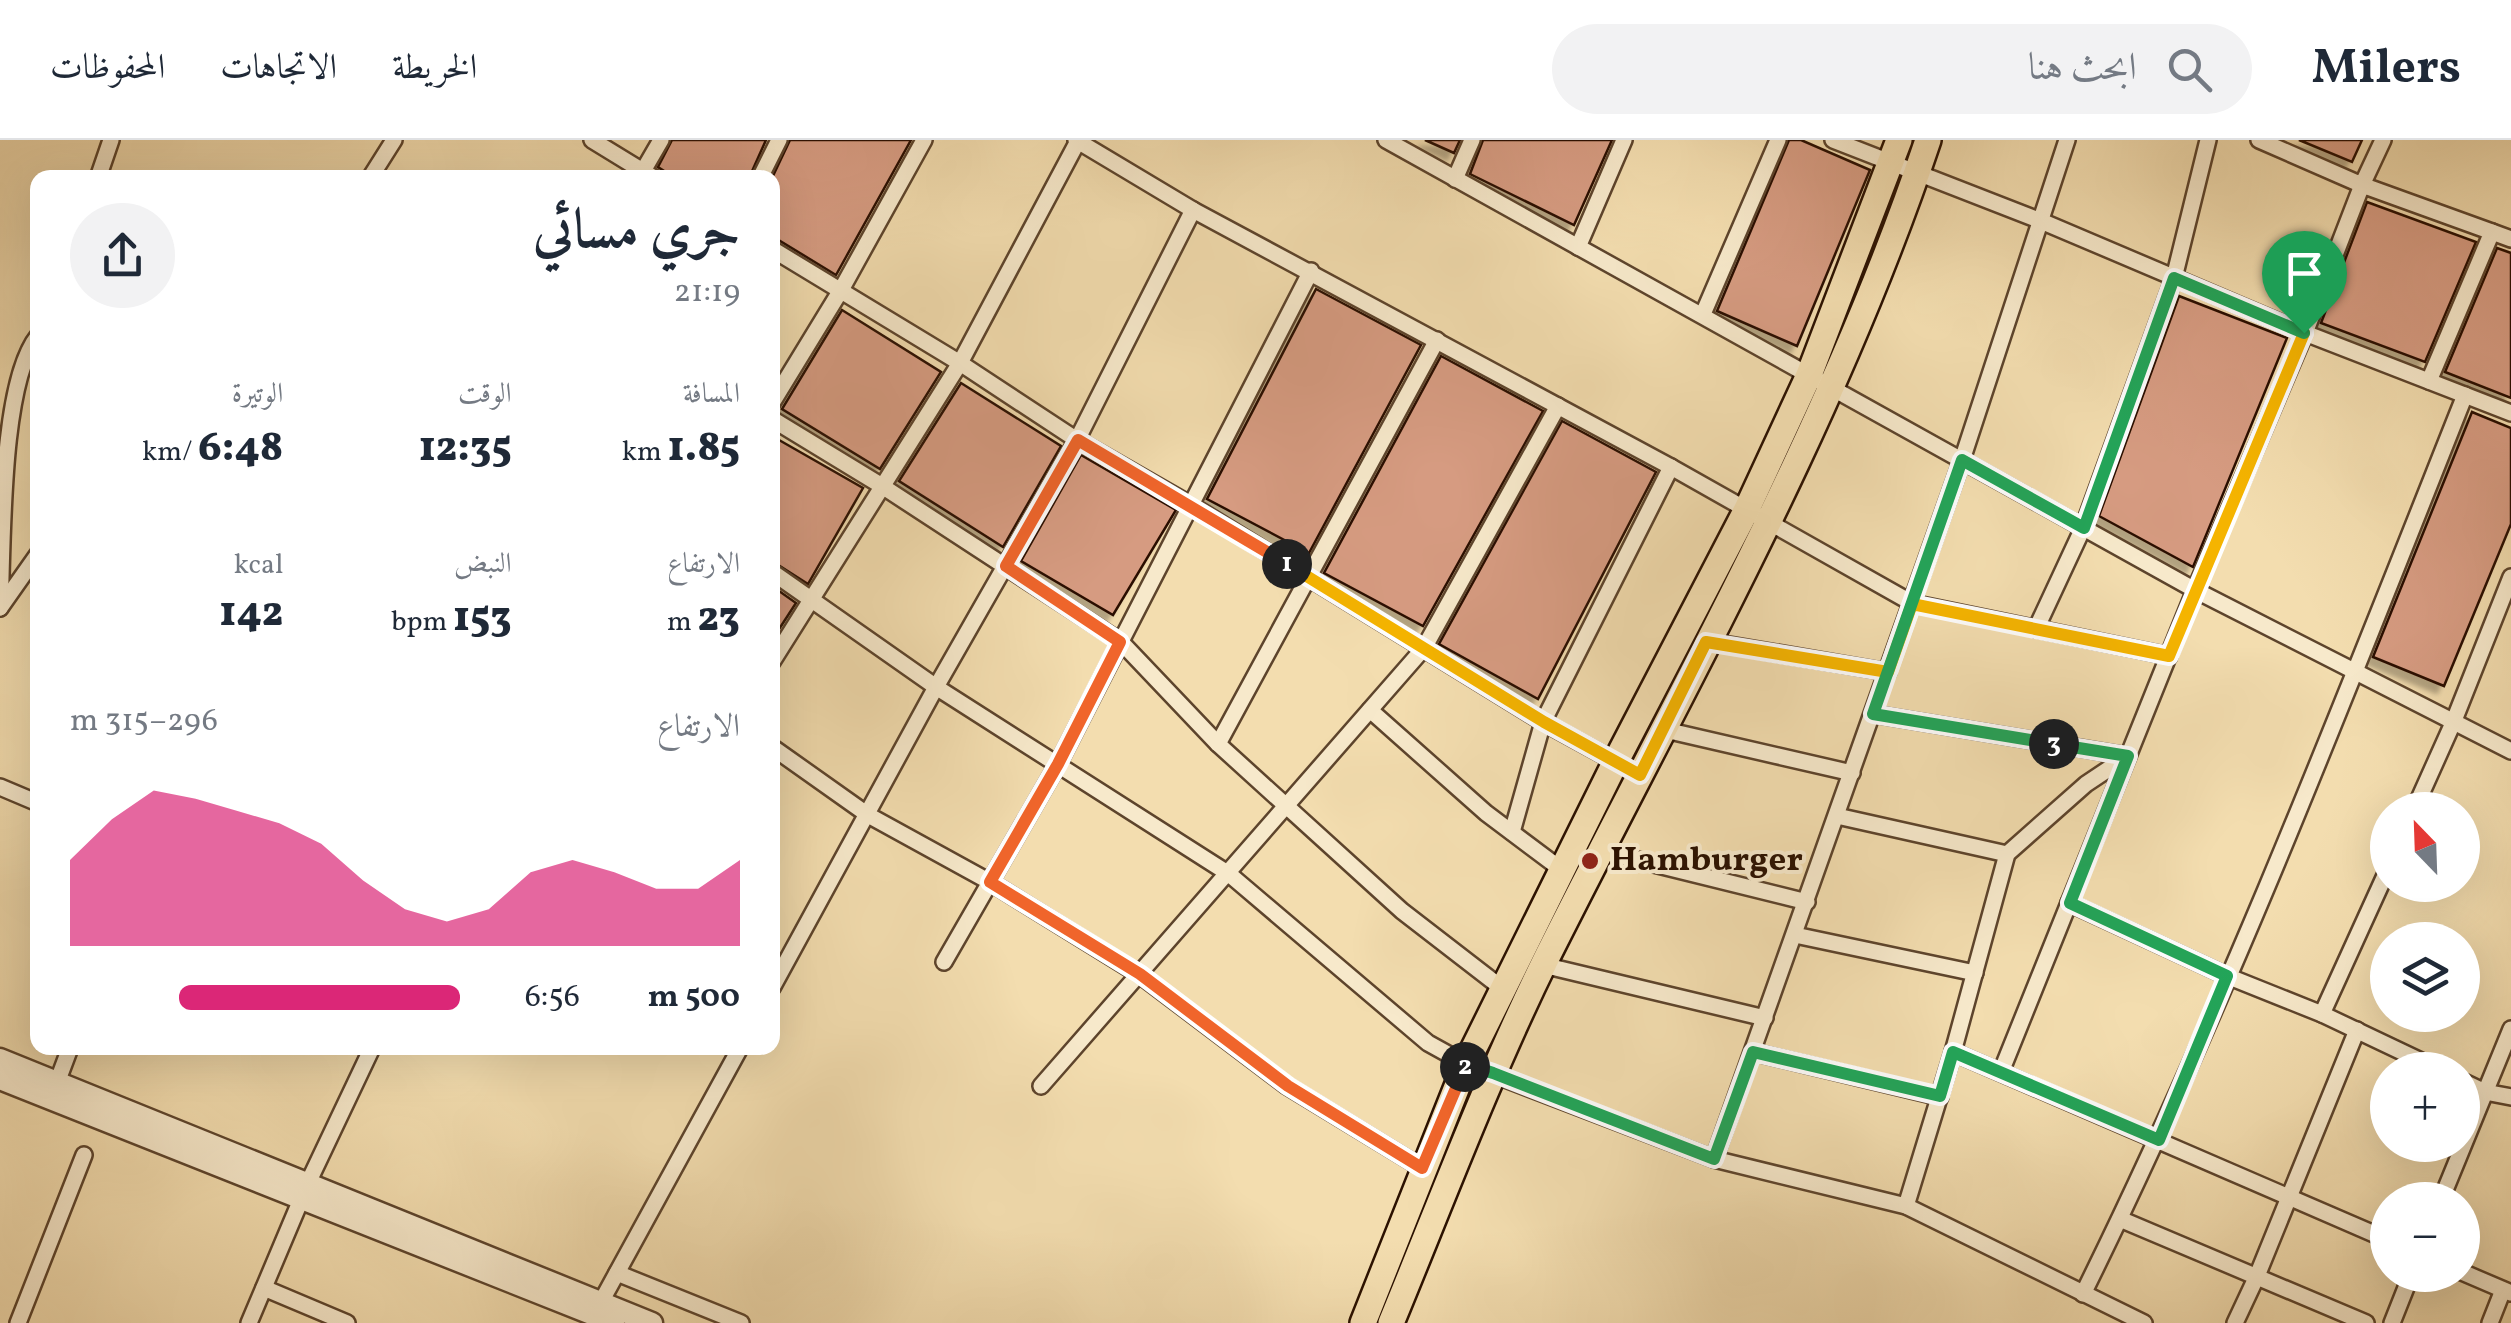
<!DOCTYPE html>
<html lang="ar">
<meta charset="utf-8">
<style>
:root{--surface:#fff;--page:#f2f2f3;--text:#1f2937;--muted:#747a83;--line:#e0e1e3;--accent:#db2777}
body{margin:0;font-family:Vollkorn,Amiri,serif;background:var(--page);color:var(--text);direction:rtl;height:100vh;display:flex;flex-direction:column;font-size:38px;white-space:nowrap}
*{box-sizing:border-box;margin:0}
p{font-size:32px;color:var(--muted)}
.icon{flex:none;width:55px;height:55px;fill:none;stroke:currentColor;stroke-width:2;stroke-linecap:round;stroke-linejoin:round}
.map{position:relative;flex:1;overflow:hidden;direction:ltr}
.sheet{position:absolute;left:30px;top:30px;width:750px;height:885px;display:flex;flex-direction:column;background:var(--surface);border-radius:20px;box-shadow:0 10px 40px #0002;direction:rtl}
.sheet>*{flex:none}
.needle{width:65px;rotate:337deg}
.tools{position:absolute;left:2370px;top:652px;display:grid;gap:20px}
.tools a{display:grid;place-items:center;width:110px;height:110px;border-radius:50%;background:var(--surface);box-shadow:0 10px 40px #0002;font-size:50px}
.pin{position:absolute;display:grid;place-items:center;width:85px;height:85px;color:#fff;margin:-102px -42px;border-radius:50% 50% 50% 0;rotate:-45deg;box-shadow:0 0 10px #0007}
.pin .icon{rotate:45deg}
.km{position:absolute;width:50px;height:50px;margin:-25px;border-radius:50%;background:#222;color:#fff;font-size:28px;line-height:50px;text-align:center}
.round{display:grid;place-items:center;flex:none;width:105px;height:105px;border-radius:52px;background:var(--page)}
.summary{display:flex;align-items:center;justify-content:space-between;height:170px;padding:0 40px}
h1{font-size:55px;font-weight:800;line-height:75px}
.stats{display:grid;grid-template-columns:repeat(3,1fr);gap:15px;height:170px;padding:10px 40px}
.stats div{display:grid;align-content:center}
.stats b{font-size:42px;font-weight:800}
.stats small{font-size:28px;font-weight:400}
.stats p{font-size:28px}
.chart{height:280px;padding:20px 40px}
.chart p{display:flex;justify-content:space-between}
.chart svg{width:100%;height:180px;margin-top:10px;fill:var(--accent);opacity:.7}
ul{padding:0 40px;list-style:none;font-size:32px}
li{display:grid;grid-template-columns:160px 120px 1fr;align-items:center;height:75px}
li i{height:25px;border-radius:12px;background:var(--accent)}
header{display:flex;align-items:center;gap:60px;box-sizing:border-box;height:140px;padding:0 50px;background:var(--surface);border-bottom:2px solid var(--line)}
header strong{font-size:48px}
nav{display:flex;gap:55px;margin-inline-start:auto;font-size:35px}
.search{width:700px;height:90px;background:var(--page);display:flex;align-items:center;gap:25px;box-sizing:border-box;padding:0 35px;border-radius:55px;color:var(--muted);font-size:38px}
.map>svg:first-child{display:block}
</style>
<header>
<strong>Milers</strong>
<div class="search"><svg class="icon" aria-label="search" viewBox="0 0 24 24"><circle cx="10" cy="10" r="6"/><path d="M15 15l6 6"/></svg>ابحث هنا</div>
<nav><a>الخريطة</a><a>الاتجاهات</a><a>المحفوظات</a></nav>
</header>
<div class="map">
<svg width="2511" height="1183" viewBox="0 0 2511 1183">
<defs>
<filter id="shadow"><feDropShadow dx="-7" dy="7" stdDeviation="2.5" flood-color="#0004"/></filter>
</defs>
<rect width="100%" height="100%" fill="#f3ddaf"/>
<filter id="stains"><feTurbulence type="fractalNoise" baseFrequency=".002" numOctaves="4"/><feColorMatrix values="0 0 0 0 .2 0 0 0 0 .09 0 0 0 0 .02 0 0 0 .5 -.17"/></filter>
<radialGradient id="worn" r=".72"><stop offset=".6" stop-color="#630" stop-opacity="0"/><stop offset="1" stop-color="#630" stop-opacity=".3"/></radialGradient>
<g fill="#d69b81" stroke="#2b1100" stroke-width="2.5" filter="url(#shadow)">
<polygon points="672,0 766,0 749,38 675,38 658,27"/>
<polygon points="790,0 911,0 836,135 772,96 772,38"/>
<polygon points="1425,0 1460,0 1454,13"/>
<polygon points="1483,0 1612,0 1574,85 1470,34"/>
<polygon points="1789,0 1801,0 1870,30 1797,206 1717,171"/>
<polygon points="2299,0 2362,0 2352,22"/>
<polygon points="2367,62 2476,102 2425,222 2321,183"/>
<polygon points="2497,108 2511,113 2511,258 2445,232"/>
<polygon points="1316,149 1421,205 1309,413 1207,359"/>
<polygon points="2179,156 2287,198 2193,427 2099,376"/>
<polygon points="842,170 941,232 880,329 782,269"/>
<polygon points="1441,216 1543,271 1423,486 1324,433"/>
<polygon points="961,243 1061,306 1003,407 899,341"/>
<polygon points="2472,272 2511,288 2511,384 2444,546 2373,517"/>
<polygon points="1562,281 1656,332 1538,559 1439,504"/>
<polygon points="772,296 863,348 808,444 772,421"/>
<polygon points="1081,315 1176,370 1113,475 1021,421"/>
<polygon points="772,446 796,463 772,500"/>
</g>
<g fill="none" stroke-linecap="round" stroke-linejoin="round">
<defs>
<g id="minor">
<polyline points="592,0 654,38"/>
<polyline points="1076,0 1193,70 1671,327 1912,463 2169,516"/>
<polyline points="1386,0 2195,450 2305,193 2362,45 2492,92 2429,241"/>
<polyline points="1833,0 2041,81 2305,193 2511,273"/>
<polyline points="2259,0 2362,45 2383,0"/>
<polyline points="643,31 661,0"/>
<polyline points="98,38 111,0"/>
<polyline points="370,38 394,0"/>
<polyline points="760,38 779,0"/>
<polyline points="1455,39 1472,0"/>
<polyline points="2492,92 2511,99"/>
<polyline points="1578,107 1624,0"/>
<polyline points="772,109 960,223 1077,300 1191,365 1543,582 1640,635"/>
<polyline points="1703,174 1778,0"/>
<polyline points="772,263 841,150 924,0"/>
<polyline points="772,279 882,346 1121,502 1218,604 1402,771 1503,849"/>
<polyline points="772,432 936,547 1229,734 1428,903 1466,924 1714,1019 1906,1066 2144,1183"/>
<path d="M0 468C3 403 0 243 38 196"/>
<polyline points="0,468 38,414"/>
<polyline points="2036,489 2083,388 2174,138 2208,0"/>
<polyline points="1706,501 1888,532"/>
<polyline points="772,522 960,223 1078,1"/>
<polyline points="1370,570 1486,673 1562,730"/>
<polyline points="1873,574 2128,616"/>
<polyline points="1661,589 1852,633"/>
<polyline points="1218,604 1437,200"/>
<polyline points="772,607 868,675 990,742 1140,835 1287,946 1422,1028"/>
<polyline points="0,647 38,663"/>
<polyline points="2414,670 2453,583 2511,437"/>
<polyline points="1837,676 2007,714"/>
<polyline points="1512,692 1543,582 1671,327"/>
<polyline points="1601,711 1807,762"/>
<polyline points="2388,729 2322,874 2440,930"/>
<polyline points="2069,763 2227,836 2322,874"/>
<polyline points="1795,795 1975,833"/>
<polyline points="944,822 1058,624 1311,131"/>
<polyline points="1543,825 1765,878"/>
<polyline points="772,848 936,547 1077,300 1193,70"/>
<polyline points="1753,912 1940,957"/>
<polyline points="1953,912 2388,1100"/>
<polyline points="2001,932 2195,450 2511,611"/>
<polyline points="58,940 70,908"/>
<polyline points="2462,941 2485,952 2511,957"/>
<polyline points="1041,946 1424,508 1558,266"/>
<polyline points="1714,1019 1962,320 2067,0"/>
<polyline points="2441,1060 2511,889"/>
<polyline points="1906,1066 1953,912 2007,714 2086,644 2128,616"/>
<polyline points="2120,1079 2366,1183"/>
<polyline points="2462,1132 2511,1153"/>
<polyline points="617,1133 741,1183"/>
<polyline points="264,1148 347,1183"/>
<path d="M2083 1154C2227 862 2345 557 2465 255"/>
<polyline points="601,1162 740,908"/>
<polyline points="18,1183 84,1015"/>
<polyline points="249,1183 308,1043 372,908"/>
<polyline points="2235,1183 2257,1136 2357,890"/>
<polyline points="2392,1183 2411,1135"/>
<polyline points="2490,1183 2503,1150"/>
</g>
<g id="tertiary">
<polyline points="0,919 652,1183"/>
<polyline points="0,939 614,1183"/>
</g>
<g id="primary">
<polyline points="1363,1183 1466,924 1615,623 1747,369 1809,235 1899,0"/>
<path d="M1391 1183C1441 1062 1487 939 1545 821 1680 551 1832 287 1928 0"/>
</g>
</defs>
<use href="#minor" stroke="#5d442c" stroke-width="20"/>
<use href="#tertiary" stroke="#5d442c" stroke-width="25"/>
<use href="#primary" stroke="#2b1100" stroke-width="30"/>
<use href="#minor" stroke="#f7e9cb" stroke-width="15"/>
<use href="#tertiary" stroke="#f7e9cb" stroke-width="20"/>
<use href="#primary" stroke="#f3ddaf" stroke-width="25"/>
</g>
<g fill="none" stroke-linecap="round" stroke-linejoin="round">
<defs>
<polyline id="split-1" points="1287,424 1544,582 1640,635 1706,502 1888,532 1912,464 2169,516 2304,193"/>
<polyline id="split-2" points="1287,424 1078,300 1006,426 1120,502 1058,624 990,742 1140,834 1288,946 1422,1028 1465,927"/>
<polyline id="split-3" points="1465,927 1466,924 1493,933 1714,1019 1753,912 1940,956 1953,912 2159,1000 2227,836 2070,763 2128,616 2054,604"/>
<polyline id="split-4" points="2054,604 1873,574 1962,320 2084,388 2174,138 2304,193"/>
</defs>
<use href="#split-1" stroke="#fff" stroke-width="20"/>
<use href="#split-2" stroke="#fff" stroke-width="20"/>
<use href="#split-3" stroke="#fff" stroke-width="20"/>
<use href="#split-4" stroke="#fff" stroke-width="20"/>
<use href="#split-1" stroke="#f5b400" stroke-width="12"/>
<use href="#split-2" stroke="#f0652b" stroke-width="12"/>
<use href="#split-3" stroke="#22a559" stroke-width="12"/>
<use href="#split-4" stroke="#22a559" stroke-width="12"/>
</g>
<circle fill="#8f2418" stroke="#f7e9cb" stroke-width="4" cx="1590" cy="721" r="10"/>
<g text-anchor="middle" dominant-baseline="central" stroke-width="8" stroke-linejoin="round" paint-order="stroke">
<g font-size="35" font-weight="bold" fill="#2b1100" stroke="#f7e9cb" text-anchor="start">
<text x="1610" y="721">Hamburger</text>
</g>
</g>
<rect width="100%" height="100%" filter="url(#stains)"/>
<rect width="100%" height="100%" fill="url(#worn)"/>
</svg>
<div class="tools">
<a><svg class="needle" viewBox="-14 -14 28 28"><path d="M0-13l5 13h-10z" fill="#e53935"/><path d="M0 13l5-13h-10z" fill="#747a83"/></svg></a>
<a><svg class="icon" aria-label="layers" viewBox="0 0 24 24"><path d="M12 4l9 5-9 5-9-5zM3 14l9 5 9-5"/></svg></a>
<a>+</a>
<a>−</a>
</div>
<div class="pin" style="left:2304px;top:193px;background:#1e9e55"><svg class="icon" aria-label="arrive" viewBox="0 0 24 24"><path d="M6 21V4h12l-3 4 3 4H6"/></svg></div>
<b class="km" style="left:1287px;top:424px">1</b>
<b class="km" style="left:1465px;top:927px">2</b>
<b class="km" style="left:2054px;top:604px">3</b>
<section class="sheet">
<div class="summary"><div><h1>جري مسائي</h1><p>21:19</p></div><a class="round"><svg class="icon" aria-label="share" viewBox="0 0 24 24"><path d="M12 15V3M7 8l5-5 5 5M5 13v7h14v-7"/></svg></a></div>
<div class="stats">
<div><p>المسافة</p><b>1.85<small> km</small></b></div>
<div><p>الوقت</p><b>12:35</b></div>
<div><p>الوتيرة</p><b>6:48<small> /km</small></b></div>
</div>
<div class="stats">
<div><p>الارتفاع</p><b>23<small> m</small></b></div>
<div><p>النبض</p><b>153<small> bpm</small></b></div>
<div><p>kcal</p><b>142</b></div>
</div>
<div class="chart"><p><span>الارتفاع</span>296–315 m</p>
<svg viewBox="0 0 160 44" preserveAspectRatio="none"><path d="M0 44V23L10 13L20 6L30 8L40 11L50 14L60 19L70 28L80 35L90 38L100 35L110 26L120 23L130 26L140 30L150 30L160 23V44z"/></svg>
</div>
<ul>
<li><b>500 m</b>6:56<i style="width:72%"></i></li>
</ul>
</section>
</div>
